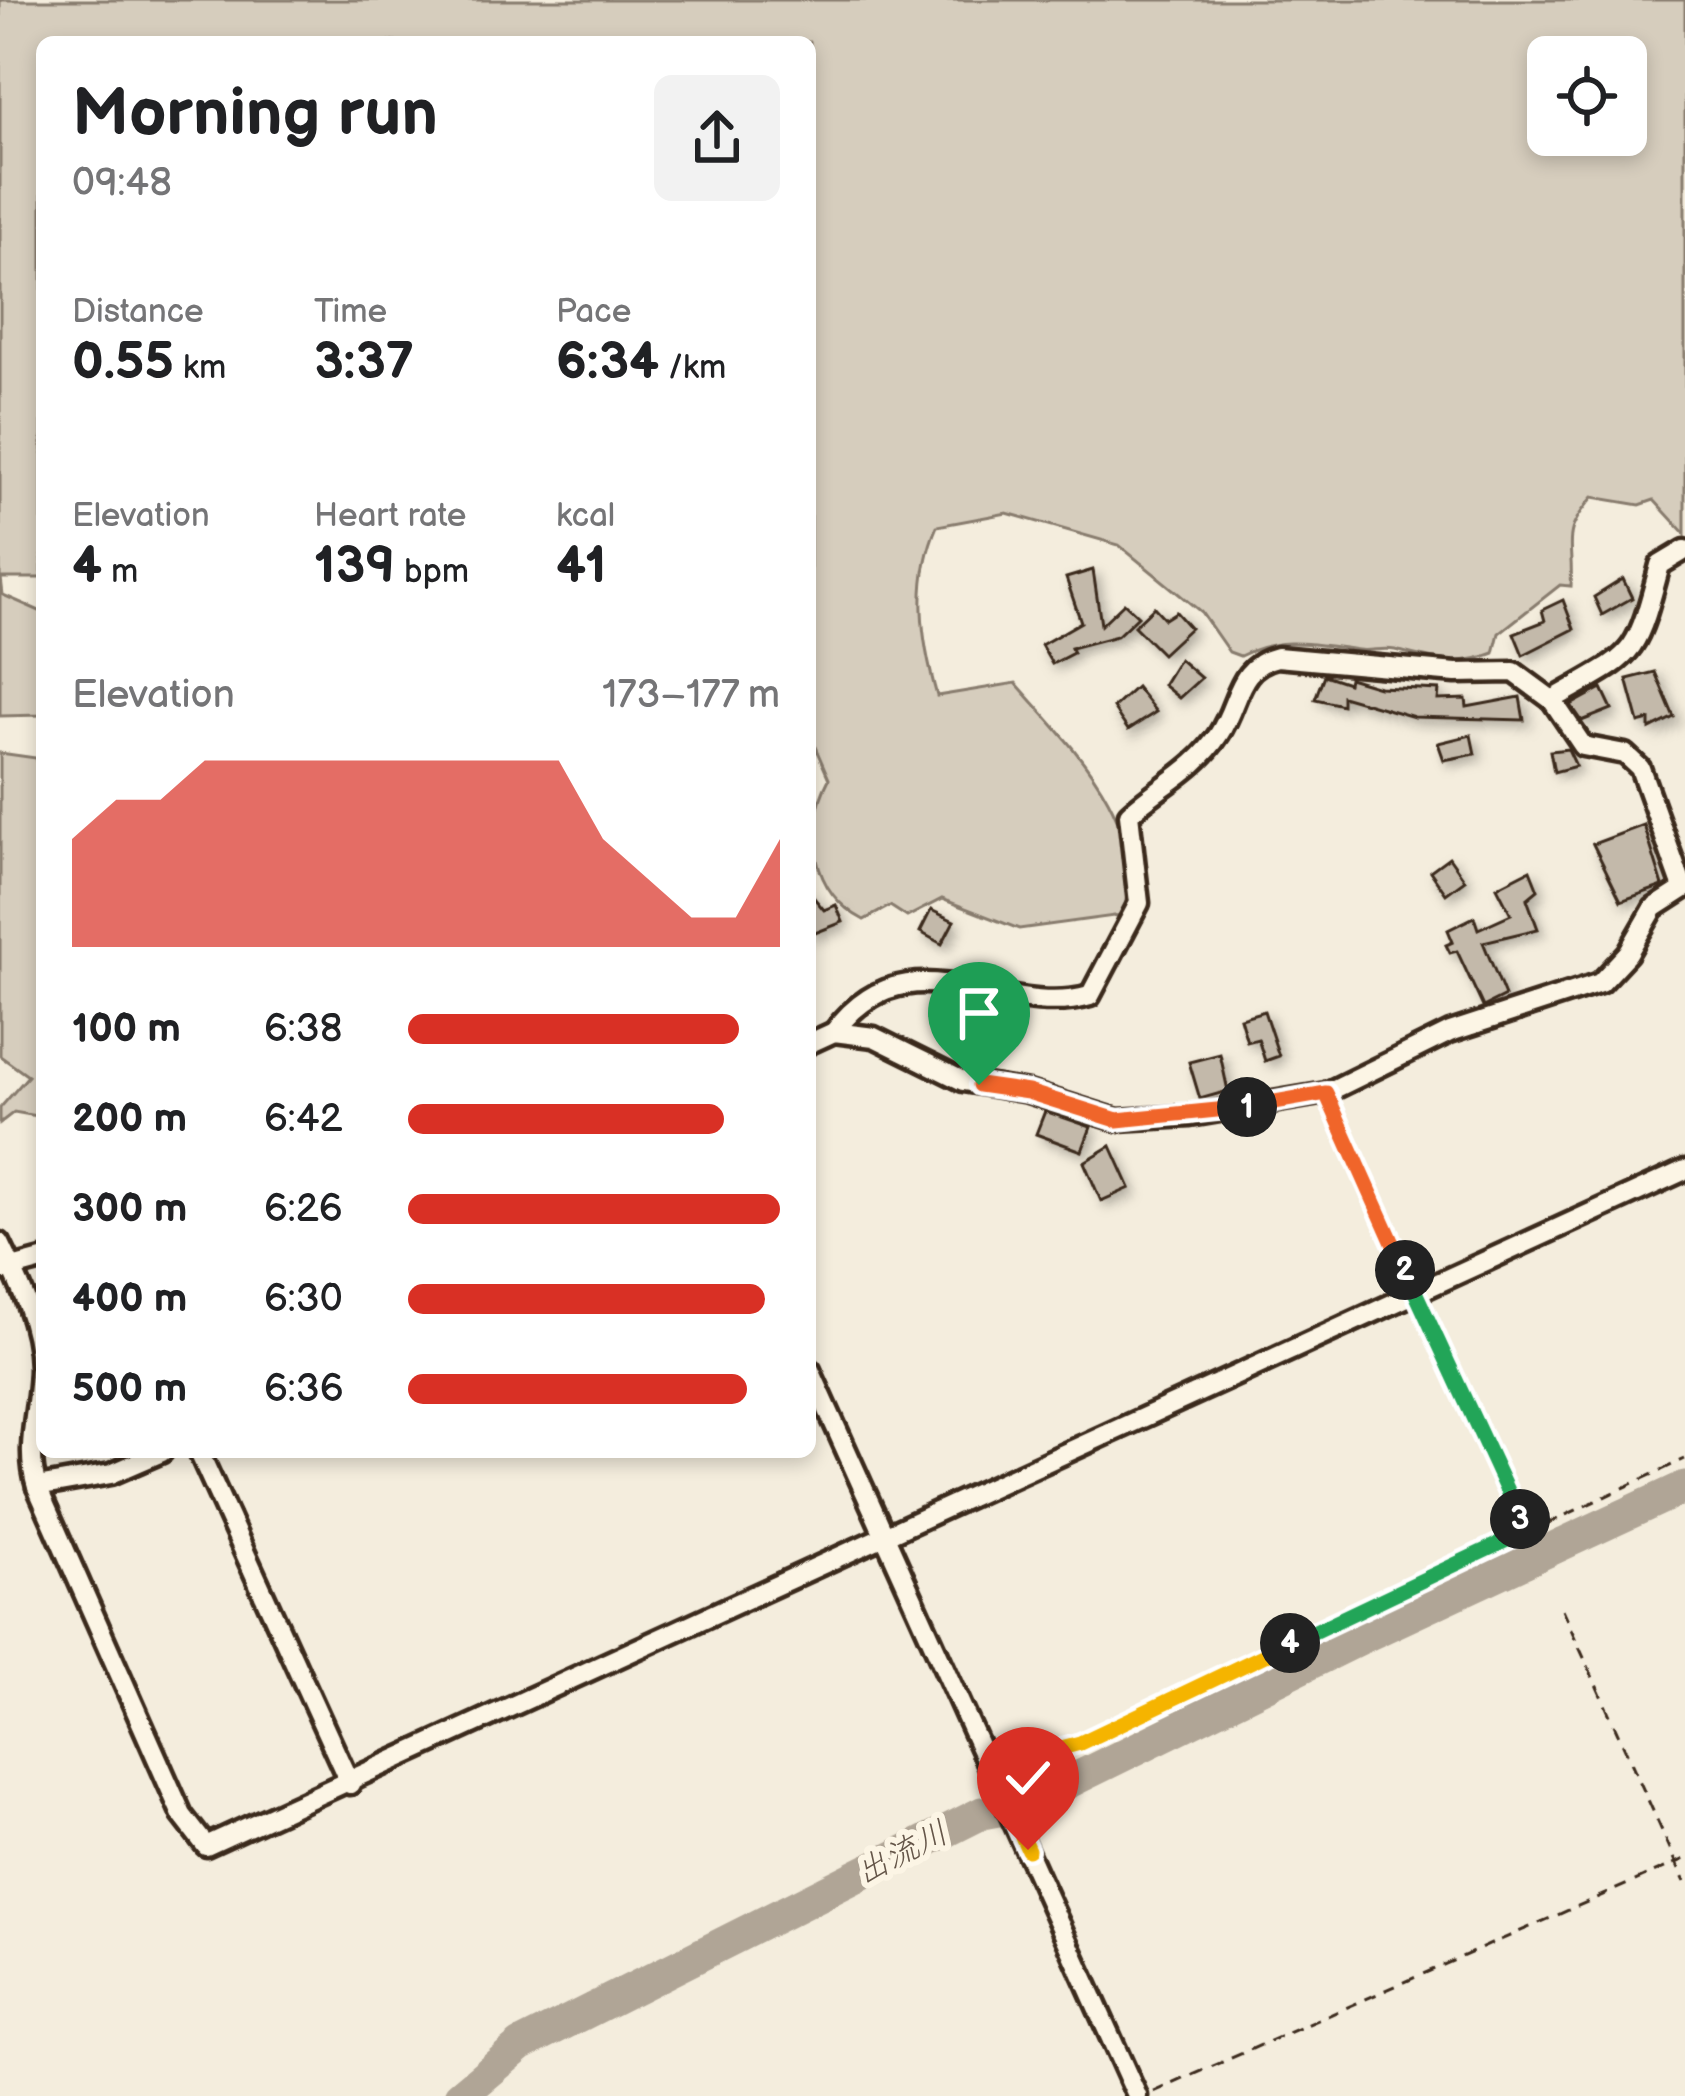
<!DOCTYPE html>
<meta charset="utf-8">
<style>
:root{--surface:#fff;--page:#f2f2f2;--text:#202124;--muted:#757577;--accent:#d93025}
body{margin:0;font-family:"Balsamiq Sans","Klee One",sans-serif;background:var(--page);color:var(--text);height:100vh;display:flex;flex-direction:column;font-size:45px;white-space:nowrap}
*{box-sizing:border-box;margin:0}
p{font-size:39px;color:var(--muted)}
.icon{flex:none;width:66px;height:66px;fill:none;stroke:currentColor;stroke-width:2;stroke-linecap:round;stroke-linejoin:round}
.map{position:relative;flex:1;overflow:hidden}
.details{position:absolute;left:36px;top:36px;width:780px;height:1422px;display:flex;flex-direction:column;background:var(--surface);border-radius:18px;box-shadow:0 6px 18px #0003}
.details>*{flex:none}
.tools{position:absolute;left:1527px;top:36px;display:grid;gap:24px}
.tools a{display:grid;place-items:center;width:120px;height:120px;border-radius:18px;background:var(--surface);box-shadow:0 6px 18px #0003;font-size:60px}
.pin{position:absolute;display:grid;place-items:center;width:102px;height:102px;color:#fff;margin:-123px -51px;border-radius:50% 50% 50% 0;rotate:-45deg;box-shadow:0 0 12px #0007}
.pin .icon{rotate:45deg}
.km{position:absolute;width:60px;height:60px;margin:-30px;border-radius:50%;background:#222;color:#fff;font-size:33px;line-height:60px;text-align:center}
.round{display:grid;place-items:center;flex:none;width:126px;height:126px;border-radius:18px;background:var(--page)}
.head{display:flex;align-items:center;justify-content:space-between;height:204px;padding:0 36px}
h1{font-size:66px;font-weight:600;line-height:90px}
.stats{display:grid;grid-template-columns:repeat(3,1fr);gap:18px;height:204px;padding:12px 36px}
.stats div{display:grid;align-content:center}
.stats b{font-size:51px;font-weight:600}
.stats small{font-size:33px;font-weight:400}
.stats p{font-size:33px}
.chart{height:336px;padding:24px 36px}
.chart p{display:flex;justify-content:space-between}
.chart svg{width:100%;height:216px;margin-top:12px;fill:var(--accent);opacity:.7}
ul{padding:0 36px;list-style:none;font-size:39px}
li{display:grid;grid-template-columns:192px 144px 1fr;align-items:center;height:90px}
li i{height:30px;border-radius:15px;background:var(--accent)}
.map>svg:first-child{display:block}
</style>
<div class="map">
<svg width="1685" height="2096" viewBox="0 0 1685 2096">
<defs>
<filter id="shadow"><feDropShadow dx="5.5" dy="5.5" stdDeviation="6" flood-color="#0004"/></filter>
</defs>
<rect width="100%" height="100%" fill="#f4eddd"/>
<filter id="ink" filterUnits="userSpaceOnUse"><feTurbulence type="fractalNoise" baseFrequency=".00833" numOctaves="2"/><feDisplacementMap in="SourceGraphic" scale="24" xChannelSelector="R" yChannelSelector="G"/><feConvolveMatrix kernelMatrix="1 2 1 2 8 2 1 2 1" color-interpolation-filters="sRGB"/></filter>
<g filter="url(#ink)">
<g fill="#d6cdbd" stroke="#887c6e" stroke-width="3" fill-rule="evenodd">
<path d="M0 0H1685V534L1654 500 1640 505 1593 497C1559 537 1574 540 1571 586L1560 585 1499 633 1494 653C1457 668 1432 659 1395 650 1383 647 1370 652 1358 650 1312 644 1283 635 1240 656L1229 652 1201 612 1119 545 1007 513 937 526C913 581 921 640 937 696L1016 683C1072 747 1153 824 1122 915L1019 929 942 899 907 917 890 906 864 920C810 892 803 829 829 779L810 735V42H42V578H1L3 595 42 612V715L0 716ZM1548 57H1626V135H1548Z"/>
<polygon points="0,753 36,758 42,779 42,1117 14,1112 0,1123 0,1108 28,1076 0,1056"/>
</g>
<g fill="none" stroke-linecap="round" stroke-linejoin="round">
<polyline stroke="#b0a596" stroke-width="33" points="460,2096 521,2045 982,1813 1020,1806 1371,1633 1685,1487"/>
</g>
<g fill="#c3b9aa" stroke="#3b2a1e" stroke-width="3" filter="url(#shadow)">
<polygon points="1093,570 1101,625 1124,603 1138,616 1117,636 1071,648 1073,653 1052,664 1041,645 1081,622 1066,578"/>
<polygon points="1623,579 1632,598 1602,615 1594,597"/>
<polygon points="1563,600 1574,629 1523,655 1514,633 1545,621 1542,610"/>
<polygon points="1154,607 1165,619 1176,612 1190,628 1162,654 1134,626"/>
<polygon points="1179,659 1201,678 1179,698 1163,685"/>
<polygon points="1655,672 1674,717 1650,729 1650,720 1639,723 1627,679"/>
<polygon points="1324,675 1348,683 1349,678 1379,687 1439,690 1438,700 1466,699 1467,707 1520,697 1524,720 1414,717 1342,696 1342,705 1315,699"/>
<polygon points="1136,687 1156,712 1128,730 1113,708"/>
<polygon points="1602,688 1612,709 1582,721 1571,705"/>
<polygon points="1471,735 1475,754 1444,760 1438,743"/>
<polygon points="1568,749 1576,766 1554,772 1550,751"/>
<polygon points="1644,825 1663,886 1621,901 1593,844"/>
<polygon points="1449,857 1465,880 1446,894 1430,871"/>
<polygon points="1530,870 1538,890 1527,899 1538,929 1483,942 1505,996 1483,1007 1457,951 1450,953 1446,945 1453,942 1448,930 1474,917 1478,929 1511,914 1497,887"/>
<polygon points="810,893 824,910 836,905 843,922 810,935"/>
<polygon points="931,910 954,921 942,944 920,932"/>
<polygon points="1264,1011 1279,1056 1265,1061 1258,1039 1247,1042 1240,1018"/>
<polygon points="1220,1054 1228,1091 1200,1099 1189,1062"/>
<polygon points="1045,1111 1091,1127 1082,1151 1036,1134"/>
<polygon points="1111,1146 1130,1188 1101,1201 1084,1162"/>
</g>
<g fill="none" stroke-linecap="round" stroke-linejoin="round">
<defs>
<g id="minor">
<path d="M1552 700C1637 651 1634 662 1660 565L1685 550"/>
<path d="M834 1032C908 931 1000 1022 1090 996L1139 903 1129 814C1159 786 1196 770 1219 734 1240 702 1236 667 1277 657L1456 673 1514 672 1552 700 1583 746 1625 754 1640 768 1683 888"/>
<polyline points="810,1043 834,1032 874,1037 963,1081 1028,1092 1117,1120 1190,1116 1326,1093 1450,1032 1600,983 1628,953 1654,908 1685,888"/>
<path d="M0 1243C19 1282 39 1323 40 1367 40 1408 24 1446 37 1487L182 1815 206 1846 1685 1170"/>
<polyline points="5,1270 42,1260"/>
<polyline points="810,1370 1137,2096"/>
<polyline points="199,1452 350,1784"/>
<polyline points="37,1487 111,1474 162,1452"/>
</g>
</defs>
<use href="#minor" stroke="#3b2a1e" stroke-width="27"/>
<g stroke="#3b2a1e" stroke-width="3" stroke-dasharray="12 9" stroke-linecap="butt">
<polyline points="1334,1111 1408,1277"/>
<polyline points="1422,1308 1524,1528"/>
<polyline points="1562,1609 1685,1882"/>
<polyline points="1010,1761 1080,1743 1685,1459"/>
<polyline points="1154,2092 1685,1859"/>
</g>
<use href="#minor" stroke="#fcf5e5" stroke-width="18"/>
</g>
</g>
<g fill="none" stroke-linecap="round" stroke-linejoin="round" filter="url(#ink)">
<defs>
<polyline id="split-1" points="979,1085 1028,1092 1117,1120 1247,1107"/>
<polyline id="split-2" points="1247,1107 1326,1093 1405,1270"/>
<polyline id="split-3" points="1405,1270 1520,1519"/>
<polyline id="split-4" points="1290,1643 1526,1531 1520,1519"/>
<polyline id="split-5" points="1039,1754 1080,1743 1290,1643"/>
<polyline id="split-6" points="1028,1850 991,1766 1039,1754"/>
</defs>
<use href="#split-1" stroke="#fff" stroke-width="24"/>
<use href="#split-2" stroke="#fff" stroke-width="24"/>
<use href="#split-3" stroke="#fff" stroke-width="24"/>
<use href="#split-4" stroke="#fff" stroke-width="24"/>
<use href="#split-5" stroke="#fff" stroke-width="24"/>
<use href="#split-6" stroke="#fff" stroke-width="24"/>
<use href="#split-1" stroke="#f0652b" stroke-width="15"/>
<use href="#split-2" stroke="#f0652b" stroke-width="15"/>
<use href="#split-3" stroke="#22a559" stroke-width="15"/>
<use href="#split-4" stroke="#22a559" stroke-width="15"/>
<use href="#split-5" stroke="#f5b400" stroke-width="15"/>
<use href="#split-6" stroke="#f5b400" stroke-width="15"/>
</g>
<g text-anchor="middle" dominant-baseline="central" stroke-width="12" stroke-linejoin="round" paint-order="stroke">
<g font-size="33" font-style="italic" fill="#645548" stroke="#fcf5e5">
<text transform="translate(902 1853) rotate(-27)">出流川</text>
</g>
</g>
</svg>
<div class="tools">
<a><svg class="icon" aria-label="locate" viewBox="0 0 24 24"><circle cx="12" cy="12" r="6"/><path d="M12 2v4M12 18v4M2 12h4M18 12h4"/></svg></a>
</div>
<div class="pin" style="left:979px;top:1085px;background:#1e9e55"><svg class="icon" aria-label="arrive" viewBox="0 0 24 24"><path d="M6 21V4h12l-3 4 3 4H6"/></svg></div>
<div class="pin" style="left:1028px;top:1850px;background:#d93025"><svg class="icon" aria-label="check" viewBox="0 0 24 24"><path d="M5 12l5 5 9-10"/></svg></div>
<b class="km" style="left:1247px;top:1107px">1</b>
<b class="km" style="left:1405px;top:1270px">2</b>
<b class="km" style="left:1520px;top:1519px">3</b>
<b class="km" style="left:1290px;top:1643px">4</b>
<section class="details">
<div class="head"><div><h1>Morning run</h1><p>09:48</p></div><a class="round"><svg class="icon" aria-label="share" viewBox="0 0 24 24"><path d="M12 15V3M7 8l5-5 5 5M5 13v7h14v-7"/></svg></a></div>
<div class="stats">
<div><p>Distance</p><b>0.55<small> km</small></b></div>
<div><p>Time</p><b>3:37</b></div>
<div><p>Pace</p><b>6:34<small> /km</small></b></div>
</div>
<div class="stats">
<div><p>Elevation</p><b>4<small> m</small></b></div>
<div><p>Heart rate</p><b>139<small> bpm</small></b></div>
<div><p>kcal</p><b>41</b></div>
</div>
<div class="chart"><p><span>Elevation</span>173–177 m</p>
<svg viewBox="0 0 160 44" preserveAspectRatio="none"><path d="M0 44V22L10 14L20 14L30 6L40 6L50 6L60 6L70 6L80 6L90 6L100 6L110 6L120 22L130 30L140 38L150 38L160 22V44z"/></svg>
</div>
<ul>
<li><b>100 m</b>6:38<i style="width:89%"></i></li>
<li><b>200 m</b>6:42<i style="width:85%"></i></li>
<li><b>300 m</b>6:26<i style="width:100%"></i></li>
<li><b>400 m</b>6:30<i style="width:96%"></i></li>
<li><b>500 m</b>6:36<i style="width:91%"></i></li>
</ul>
</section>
</div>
